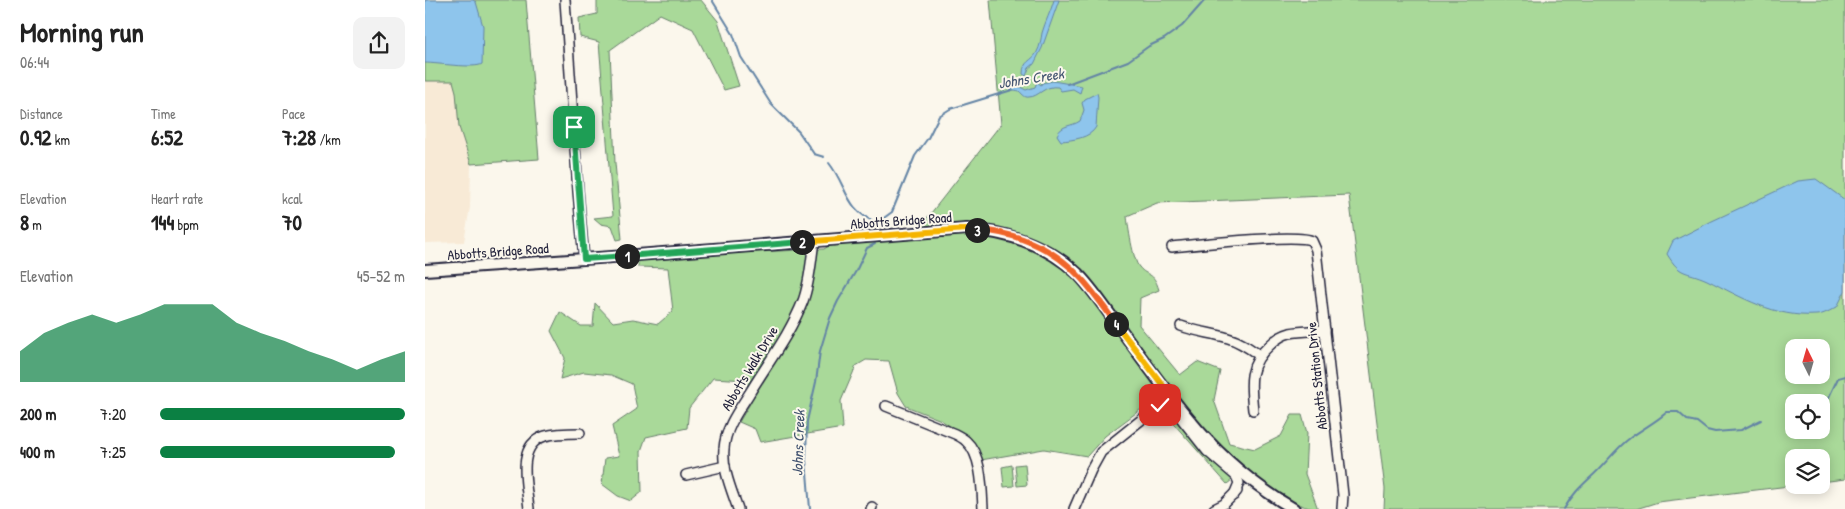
<!DOCTYPE html>
<meta charset="utf-8">
<style>
:root{--surface:#fff;--page:#f2f2f2;--text:#222;--muted:#767676;--accent:#0b8043}
body{margin:0;font-family:"Patrick Hand",sans-serif;background:var(--page);color:var(--text);height:100vh;display:flex;flex-direction:column;font-size:19px;white-space:nowrap}
*{box-sizing:border-box;margin:0}
p{font-size:16px;color:var(--muted)}
.icon{flex:none;width:28px;height:28px;fill:none;stroke:currentColor;stroke-width:2;stroke-linecap:round;stroke-linejoin:round}
.map{position:relative;flex:1;overflow:hidden}
.side{display:flex;flex-direction:column;background:var(--surface);width:425px}
.side>*{flex:none}
.needle{width:32px;rotate:355deg}
.controls{position:absolute;left:1360px;top:339px;display:grid;gap:10px}
.controls a{display:grid;place-items:center;width:45px;height:45px;border-radius:10px;background:var(--surface);box-shadow:0 2px 12px #0003;font-size:25px}
.pin{position:absolute;display:grid;place-items:center;width:42px;height:42px;color:#fff;margin:-21px;border-radius:10px;box-shadow:0 2px 8px #0006}
.km{position:absolute;width:25px;height:25px;margin:-12px;border-radius:50%;background:#222;color:#fff;font-size:14px;line-height:25px;text-align:center}
.round{display:grid;place-items:center;flex:none;width:52px;height:52px;border-radius:10px;background:var(--page)}
.head{display:flex;align-items:center;justify-content:space-between;height:85px;padding:0 20px}
h1{font-size:28px;font-weight:800;line-height:38px}
.metrics{display:grid;grid-template-columns:repeat(3,1fr);gap:8px;height:85px;padding:5px 20px}
.metrics div{display:grid;align-content:center}
.metrics b{font-size:21px;font-weight:800}
.metrics small{font-size:14px;font-weight:400}
.metrics p{font-size:14px}
.chart{height:140px;padding:10px 20px}
.chart p{display:flex;justify-content:space-between}
.chart svg{width:100%;height:90px;margin-top:5px;fill:var(--accent);opacity:.7}
ul{padding:0 20px;list-style:none;font-size:16px}
li{display:grid;grid-template-columns:80px 60px 1fr;align-items:center;height:38px}
li i{height:12px;border-radius:6px;background:var(--accent)}
main{display:flex;flex:1;min-height:0}
.map>svg:first-child{display:block}
</style>
<main>
<section class="side">
<div class="head"><div><h1>Morning run</h1><p>06:44</p></div><a class="round"><svg class="icon" aria-label="share" viewBox="0 0 24 24"><path d="M12 15V3M7 8l5-5 5 5M5 13v7h14v-7"/></svg></a></div>
<div class="metrics">
<div><p>Distance</p><b>0.92<small> km</small></b></div>
<div><p>Time</p><b>6:52</b></div>
<div><p>Pace</p><b>7:28<small> /km</small></b></div>
</div>
<div class="metrics">
<div><p>Elevation</p><b>8<small> m</small></b></div>
<div><p>Heart rate</p><b>144<small> bpm</small></b></div>
<div><p>kcal</p><b>70</b></div>
</div>
<div class="chart"><p><span>Elevation</span>45–52 m</p>
<svg viewBox="0 0 160 44" preserveAspectRatio="none"><path d="M0 44V29L10 20L20 15L30 11L40 15L50 11L60 6L70 6L80 6L90 15L100 20L110 24L120 29L130 33L140 38L150 33L160 29V44z"/></svg>
</div>
<ul>
<li><b>200 m</b>7:20<i style="width:100%"></i></li>
<li><b>400 m</b>7:25<i style="width:96%"></i></li>
</ul>
</section>
<div class="map">
<svg width="1420" height="509" viewBox="0 0 1420 509">
<rect width="100%" height="100%" fill="#fbf7ec"/>
<filter id="ink" filterUnits="userSpaceOnUse"><feTurbulence type="fractalNoise" baseFrequency=".02" numOctaves="2"/><feDisplacementMap in="SourceGraphic" scale="10" xChannelSelector="R" yChannelSelector="G"/><feConvolveMatrix kernelMatrix="1 2 1 2 8 2 1 2 1" color-interpolation-filters="sRGB"/></filter>
<g filter="url(#ink)">
<polygon fill="#f8ead6" points="28,80 31,92 34,127 46,164 45,207 39,242 0,243 0,81"/>
<g fill="#a9d999" stroke="#667e6a" fill-rule="evenodd">
<polygon points="0,0 101,0 114,159 46,164 34,127 31,92 28,81 0,81"/>
<polygon points="172,0 276,0 293,21 314,86 299,90 268,29 235,14 185,50 190,163 197,239 192,240 187,226 176,224 169,218 188,216 174,42 155,37 154,18 172,14"/>
<path d="M565 0H1420V479L1396 482V458H1369V485H1372L1233 502 1211 509H959L960 489 924 195 732 203 702 216C703 226 708 260 714 267 723 278 728 270 734 290L715 298 714 325 755 375 772 362 795 371 789 400 804 443 830 449 856 436 867 415H877L882 433 880 474 893 509C870 509 840 483 821 469L802 484 726 398 719 407 680 436 662 456 619 449 556 460 541 437 516 420 481 406 473 393 464 361 441 360 431 366 416 401 418 428 335 442 330 429 314 422 326 402 321 380 288 378 264 408 262 428 221 437 216 451 217 492 206 501 193 496 177 484 180 458 194 456 187 426 212 409 207 384 186 375 159 372 135 379 140 358 126 331 135 312 156 326H168L170 303 188 322 208 319 233 324 248 311 243 268 213 267V260L242 256 399 249 424 233 495 227 576 124ZM1369 348H1396V375H1369ZM1369 402H1396V430H1369Z"/>
<polygon points="600,464 602,485 592,486 590,465"/>
<polygon points="587,465 589,486 579,487 577,467"/>
</g>
<g fill="#8ec5ec" stroke="#6384a5">
<path d="M0 0H48L51 2 58 26 57 64C50 69 12 63 0 63Z"/>
<path d="M629 0H634L617 48 609 64 604 68 601 76 598 74C598 60 607 62 612 52 615 47 616 39 617 33 620 22 626 11 629 0Z"/>
<path d="M628 81 657 86 655 93 648 89 636 91 633 87C619 85 614 97 604 97 599 98 597 93 594 91 589 89 587 92 583 88L591 85 601 90 610 87 612 82 616 85 617 83Z"/>
<path d="M672 93 673 97 671 127C665 138 648 140 636 141L632 135C637 124 646 127 655 121L659 110 657 103 660 99Z"/>
<path d="M1391 179 1420 200V291L1412 307C1406 310 1398 315 1391 315 1350 318 1316 297 1282 280 1260 270 1256 277 1242 254L1248 241 1287 221 1373 181Z"/>
</g>
<g fill="none" stroke-linecap="round" stroke-linejoin="round">
<g stroke="#6384a5" stroke-width="2">
<polyline points="287,0 308,34 316,57 346,104 374,132 389,154 399,157"/>
<polyline points="642,84 703,61 724,46 739,39 757,26 780,0"/>
<path d="M404 163C423 187 419 209 452 223"/>
<polyline points="452,223 467,212 490,156 503,138 514,116 525,109 587,90"/>
<polyline points="1402,401 1413,378 1420,376"/>
<polyline points="385,509 381,460 382,421 391,382 395,351 405,318 413,301 431,271 442,248 450,244"/>
<path d="M1139 509C1147 495 1155 487 1166 477 1180 465 1190 449 1205 438 1217 429 1231 422 1242 412H1253L1262 420 1272 422 1282 430 1290 432 1316 430 1336 420"/>
</g>
<defs>
<g id="minor">
<polyline points="140,0 153,191 159,259"/>
<path d="M747 247C768 245 875 233 887 241L891 250 918 495 917 509"/>
<path d="M756 326C772 332 787 333 803 338 814 341 824 348 834 355"/>
<polyline points="735,405 748,408 782,451 811,476 814,483 809,495"/>
<path d="M461 406 530 434C534 436 538 438 541 441 557 455 557 489 558 509"/>
<path d="M828 410C825 383 823 364 845 345 850 340 857 335 865 333 876 331 889 331 900 330"/>
<polyline points="261,475 300,466"/>
<path d="M104 509C102 486 90 445 120 436 131 433 143 433 155 433"/>
<path d="M313 509C307 491 297 469 299 449 300 429 313 411 324 394 342 364 365 334 378 301 385 282 386 261 389 241"/>
<polyline points="446,509 447,507"/>
<polyline points="649,509 666,470 676,452 746,396"/>
<polyline points="789,509 799,504 812,491"/>
</g>
<path id="major" d="M0 270 187 257 542 229C583 232 621 244 652 273 667 288 679 307 692 324 715 356 738 388 763 418 793 455 828 485 869 509"/>
</defs>
<use href="#minor" stroke="#22223b" stroke-width="12"/>
<use href="#major" stroke="#22223b" stroke-width="14"/>
<use href="#minor" stroke="#fbf7ec" stroke-width="9"/>
<use href="#major" stroke="#fbf7ec" stroke-width="10"/>
</g>
</g>
<g fill="none" stroke-linecap="round" stroke-linejoin="round" filter="url(#ink)">
<defs>
<polyline id="split-1" points="149,127 159,259 202,256"/>
<polyline id="split-2" points="202,256 377,242"/>
<polyline id="split-3" points="377,242 542,229 552,230"/>
<path id="split-4" d="M552 230C589 232 627 247 653 275 667 289 679 307 691 324"/>
<polyline id="split-5" points="691,324 746,396 735,405"/>
</defs>
<use href="#split-1" stroke="#fff" stroke-width="10"/>
<use href="#split-2" stroke="#fff" stroke-width="10"/>
<use href="#split-3" stroke="#fff" stroke-width="10"/>
<use href="#split-4" stroke="#fff" stroke-width="10"/>
<use href="#split-5" stroke="#fff" stroke-width="10"/>
<use href="#split-1" stroke="#22a559" stroke-width="6"/>
<use href="#split-2" stroke="#22a559" stroke-width="6"/>
<use href="#split-3" stroke="#f5b400" stroke-width="6"/>
<use href="#split-4" stroke="#f0652b" stroke-width="6"/>
<use href="#split-5" stroke="#f5b400" stroke-width="6"/>
</g>
<g text-anchor="middle" dominant-baseline="central" stroke-width="4" stroke-linejoin="round" paint-order="stroke">
<g font-size="14" fill="#22223b" stroke="#fbf7ec">
<text transform="translate(476 220) rotate(-4)">Abbotts Bridge Road</text>
<text transform="translate(73 251) rotate(-4)">Abbotts Bridge Road</text>
<text transform="translate(324 368) rotate(-59)">Abbotts Walk Drive</text>
<text transform="translate(891 376) rotate(-96)">Abbotts Station Drive</text>
</g>
<g font-size="15" font-style="italic" fill="#425370" stroke="#fbf7ec">
<text transform="translate(606 78) rotate(-9)">Johns Creek</text>
<text transform="translate(373 443) rotate(-88)">Johns Creek</text>
</g>
</g>
</svg>
<div class="controls">
<a><svg class="needle" viewBox="-14 -14 28 28"><path d="M0-13l5 13h-10z" fill="#e53935"/><path d="M0 13l5-13h-10z" fill="#767676"/></svg></a>
<a><svg class="icon" aria-label="locate" viewBox="0 0 24 24"><circle cx="12" cy="12" r="6"/><path d="M12 2v4M12 18v4M2 12h4M18 12h4"/></svg></a>
<a><svg class="icon" aria-label="layers" viewBox="0 0 24 24"><path d="M12 4l9 5-9 5-9-5zM3 14l9 5 9-5"/></svg></a>
</div>
<div class="pin" style="left:149px;top:127px;background:#1e9e55"><svg class="icon" aria-label="arrive" viewBox="0 0 24 24"><path d="M6 21V4h12l-3 4 3 4H6"/></svg></div>
<div class="pin" style="left:735px;top:405px;background:#d93025"><svg class="icon" aria-label="check" viewBox="0 0 24 24"><path d="M5 12l5 5 9-10"/></svg></div>
<b class="km" style="left:202px;top:256px">1</b>
<b class="km" style="left:377px;top:242px">2</b>
<b class="km" style="left:552px;top:230px">3</b>
<b class="km" style="left:691px;top:324px">4</b>
</div>
</main>
